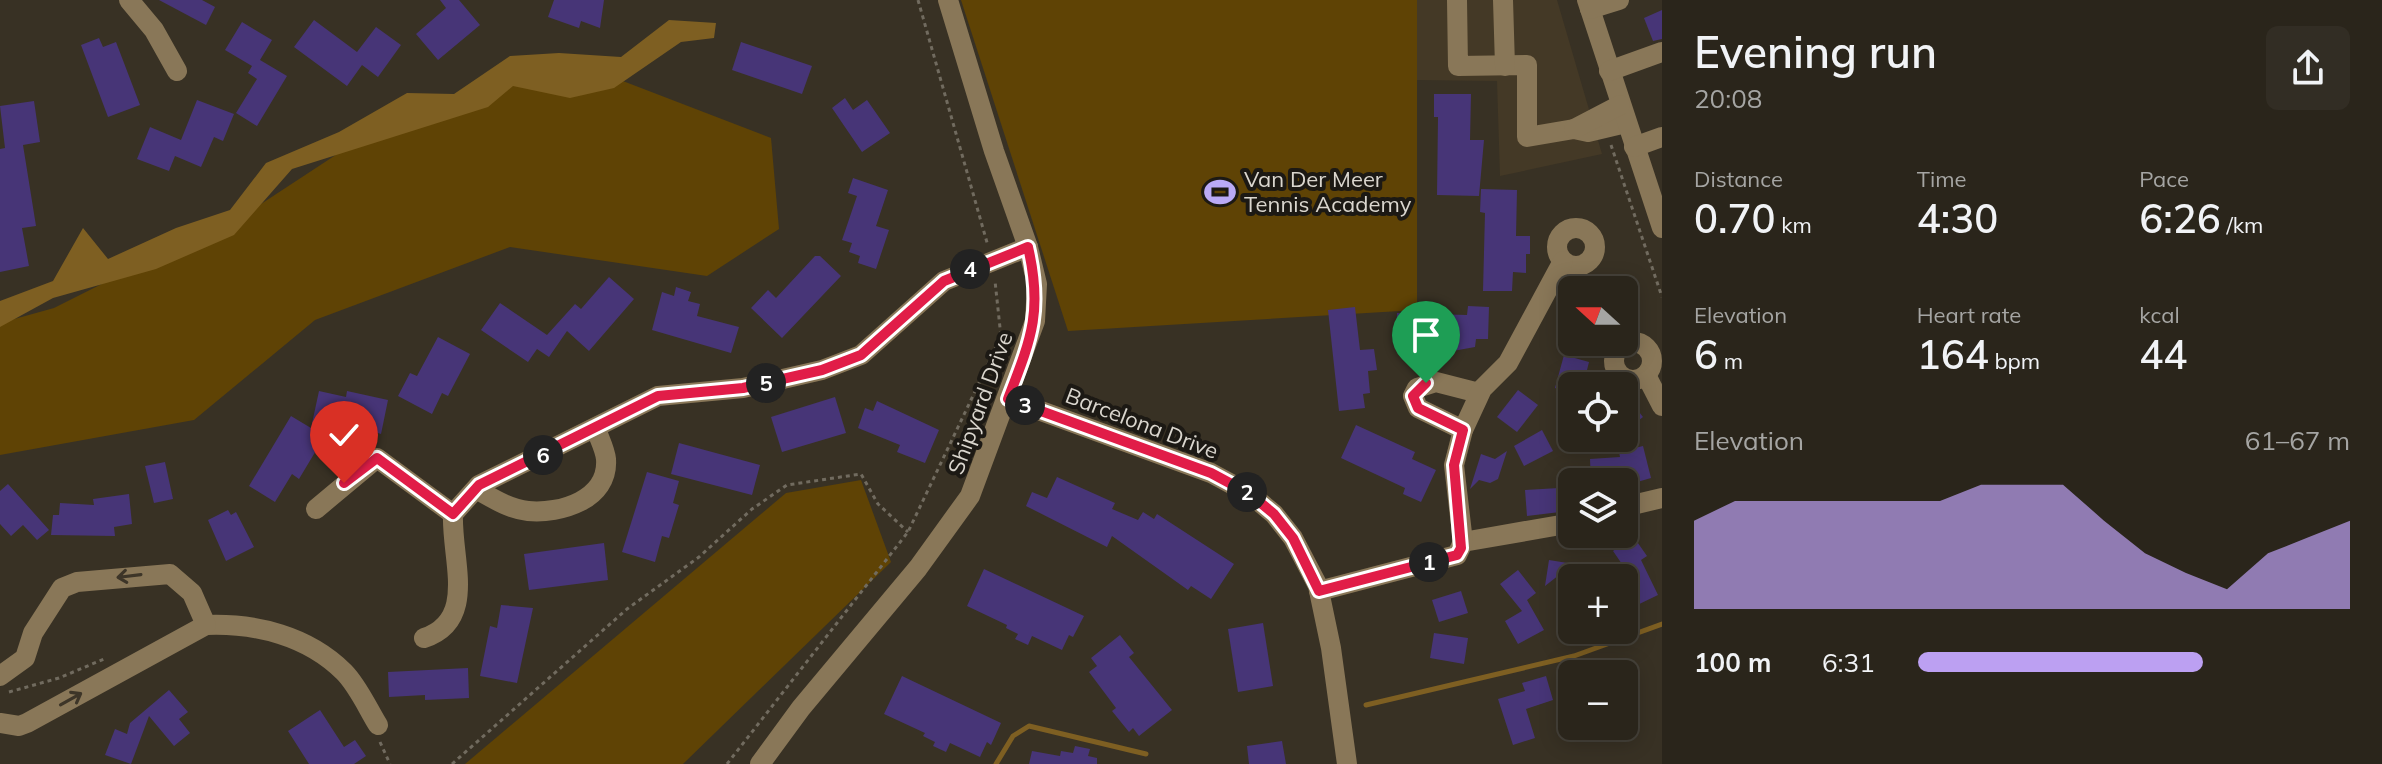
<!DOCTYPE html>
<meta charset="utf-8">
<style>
:root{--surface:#2a251b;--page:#322d24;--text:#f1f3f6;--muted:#a5a5a3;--line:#46423a;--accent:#bca0f2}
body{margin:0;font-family:Mulish,sans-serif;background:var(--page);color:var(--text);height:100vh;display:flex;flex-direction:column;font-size:30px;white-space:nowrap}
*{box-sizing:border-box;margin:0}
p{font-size:26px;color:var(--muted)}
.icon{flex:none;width:44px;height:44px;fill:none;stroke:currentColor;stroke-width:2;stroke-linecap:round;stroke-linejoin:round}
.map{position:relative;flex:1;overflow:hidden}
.panel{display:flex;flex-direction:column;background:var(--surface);width:720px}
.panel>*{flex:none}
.needle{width:52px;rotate:291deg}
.buttons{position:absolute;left:1558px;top:276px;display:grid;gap:16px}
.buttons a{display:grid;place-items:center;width:80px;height:80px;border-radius:12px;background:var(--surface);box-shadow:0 4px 20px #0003,0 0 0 2px var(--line);font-size:40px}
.pin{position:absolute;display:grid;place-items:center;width:68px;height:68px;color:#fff;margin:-82px -34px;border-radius:50% 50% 50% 0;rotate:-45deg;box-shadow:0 0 8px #0007}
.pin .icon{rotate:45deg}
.km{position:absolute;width:40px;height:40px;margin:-20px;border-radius:50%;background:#222;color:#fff;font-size:22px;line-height:40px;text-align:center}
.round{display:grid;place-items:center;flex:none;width:84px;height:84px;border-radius:12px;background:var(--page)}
.headline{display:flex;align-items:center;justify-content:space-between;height:136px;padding:0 32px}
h1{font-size:44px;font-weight:600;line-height:60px}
.figures{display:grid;grid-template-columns:repeat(3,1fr);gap:12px;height:136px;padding:8px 32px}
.figures div{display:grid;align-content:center}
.figures b{font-size:40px;font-weight:600}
.figures small{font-size:22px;font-weight:400}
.figures p{font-size:22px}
.chart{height:224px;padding:16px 32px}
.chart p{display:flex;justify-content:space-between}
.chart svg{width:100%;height:144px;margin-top:8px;fill:var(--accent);opacity:.7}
ul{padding:0 32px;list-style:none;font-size:26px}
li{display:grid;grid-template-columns:128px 96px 1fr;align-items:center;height:60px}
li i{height:20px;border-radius:10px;background:var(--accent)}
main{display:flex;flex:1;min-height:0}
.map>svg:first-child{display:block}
</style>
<main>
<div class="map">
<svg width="1662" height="764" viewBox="0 0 1662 764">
<rect width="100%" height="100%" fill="#383124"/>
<polygon fill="#443926" points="1417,0 1557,0 1602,154 1500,176 1497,81 1417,80"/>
<g fill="#5f4305">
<polygon points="961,0 1417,0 1417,310 1068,331"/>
<polygon points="576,63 771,138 779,229 707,276 510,247 315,320 194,420 0,455 0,323 54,308 261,204 354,143"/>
<polygon points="861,480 891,562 683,764 465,764 786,493"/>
</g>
<polygon fill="#7e5f22" points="669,20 716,23 714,38 681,42 614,88 570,98 513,86 488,107 292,169 234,235 156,269 53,298 0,327 0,301 53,281 83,228 108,259 176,228 230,210 266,163 339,132 407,93 454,94 510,56 559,53 621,57"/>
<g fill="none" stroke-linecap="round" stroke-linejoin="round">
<g stroke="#7e5f22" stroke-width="5">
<polyline points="1366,705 1574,656 1662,624"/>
<polyline points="996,764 1013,736 1029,726 1146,754"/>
</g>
</g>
<g fill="#473577">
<polygon points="159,0 202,0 215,7 206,25"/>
<polygon points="440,0 459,0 480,25 438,60 416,34 446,8"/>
<polygon points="554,0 604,0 600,28 581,21 579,28 548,17"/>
<polygon points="1662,10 1662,39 1653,41 1644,18"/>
<polygon points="314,20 357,52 376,27 401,45 378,77 362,65 347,86 294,47"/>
<polygon points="242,22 272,40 260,60 287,76 257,126 236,113 257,79 248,73 252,66 225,50"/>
<polygon points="99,38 103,47 116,42 140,105 108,117 81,45"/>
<polygon points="741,42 812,66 802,94 732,70"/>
<polygon points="1434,94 1471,94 1470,140 1484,140 1479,196 1437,195 1438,117 1434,117"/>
<polygon points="845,98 853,110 867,100 890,133 862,152 832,108"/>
<polygon points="197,100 234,114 223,141 214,137 201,167 175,156 169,171 137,159 150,127 181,140"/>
<polygon points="34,101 40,142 23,145 36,226 22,228 29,266 0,272 0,149 5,148 0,106"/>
<polygon points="853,178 888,190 876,226 889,230 876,269 858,263 860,256 849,252 852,243 842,240 857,196 848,193"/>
<polygon points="1481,189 1517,190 1516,236 1530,236 1530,254 1526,254 1526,273 1513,272 1512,291 1483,291 1485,213 1480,212"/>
<polygon points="815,256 820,256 841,276 782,338 751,308 768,290 776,298"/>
<polygon points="609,277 634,299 589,351 567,331 549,357 537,349 528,362 481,330 500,303 547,335 575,304 581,309"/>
<polygon points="676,287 691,292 688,301 700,304 697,316 739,327 731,353 652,330 662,292 674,296"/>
<polygon points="1468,306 1489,307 1488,339 1476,339 1475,347 1453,351 1453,356 1403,355 1404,343 1396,343 1397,313 1467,315"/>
<polygon points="1355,307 1360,350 1374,349 1377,370 1368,371 1370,393 1363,394 1365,408 1339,411 1328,310"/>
<polygon points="438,337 470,354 448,396 442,393 432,414 398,396 410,373 417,376"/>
<polygon points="1564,355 1589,362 1583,386 1572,386 1572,393 1555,388"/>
<polygon points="1518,390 1538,405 1517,432 1497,417"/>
<polygon points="319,391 346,397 347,391 388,400 381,434 335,419 299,479 292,474 275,502 249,486 291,416 311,428"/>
<polygon points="1624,393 1643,417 1624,432"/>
<polygon points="835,397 846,433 782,452 771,417"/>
<polygon points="877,401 939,430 925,463 897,452 900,445 858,428 865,408 873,411"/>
<polygon points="1356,425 1415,452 1412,459 1436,470 1421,502 1403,494 1405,488 1341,458"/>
<polygon points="1542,430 1553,451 1524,466 1514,446"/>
<polygon points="679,443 760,465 752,495 671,474"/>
<polygon points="1643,446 1651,478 1627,485 1591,482 1590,459 1620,457 1619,452"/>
<polygon points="1507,451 1498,479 1490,483 1479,480 1470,489 1481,454 1495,459"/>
<polygon points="165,462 173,499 154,503 145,466"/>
<polygon points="647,472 679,481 673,503 679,505 669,538 662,536 655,562 622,552"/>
<polygon points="1057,477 1115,503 1112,509 1138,520 1143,512 1154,519 1157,514 1234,564 1211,599 1191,586 1188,590 1112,536 1107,547 1026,506 1032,492 1047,498"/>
<polygon points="8,484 49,530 37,540 23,525 11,536 0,524 0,491"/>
<polygon points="1559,488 1560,512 1527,516 1525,490"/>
<polygon points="129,494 132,524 114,527 115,536 51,535 53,515 59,515 60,503 94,505 93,499"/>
<polygon points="228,510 231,515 236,512 254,547 226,561 208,520"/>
<polygon points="1633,536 1647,556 1641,560 1658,595 1631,608 1624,585 1633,580 1613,551"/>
<polygon points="604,543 608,580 529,590 524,554"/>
<polygon points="1549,560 1580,565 1578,578 1572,578 1572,624 1556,623 1559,575 1545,586"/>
<polygon points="984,569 1084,616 1073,637 1069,635 1062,650 1032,636 1028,645 1015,639 1018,634 1006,628 1007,625 967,606"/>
<polygon points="1518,570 1536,593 1527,600 1544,630 1518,644 1505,621 1522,611 1500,584"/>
<polygon points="1461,591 1468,613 1439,622 1432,600"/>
<polygon points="501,605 533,608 517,683 480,676 490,626 497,628"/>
<polygon points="1263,623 1273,686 1238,692 1228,629"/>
<polygon points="1434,633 1468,638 1464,664 1430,658"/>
<polygon points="1120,635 1134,653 1129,657 1172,710 1139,736 1133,728 1129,732 1112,711 1116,708 1089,672 1097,666 1091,658"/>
<polygon points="468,668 469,698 425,700 425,695 389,697 388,672"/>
<polygon points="902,676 1001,723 991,745 987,742 980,757 950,743 946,752 933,746 935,742 923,736 925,733 884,714"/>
<polygon points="1546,676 1553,700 1526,709 1535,738 1513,745 1498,699 1525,691 1522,683"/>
<polygon points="169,690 188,712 179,719 190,733 174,746 149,716 131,764 105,755 115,729 127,734 130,723"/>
<polygon points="320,710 344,747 355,740 366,756 354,764 309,764 288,731"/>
<polygon points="1282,741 1286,764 1249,764 1247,746"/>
<polygon points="1075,746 1090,749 1088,756 1097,758 1097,764 1029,764 1032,751 1060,756 1061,751 1073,753"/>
</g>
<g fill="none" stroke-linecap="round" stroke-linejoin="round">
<g stroke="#716b5f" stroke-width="3" stroke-dasharray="4 4" stroke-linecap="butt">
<polyline points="918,0 988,246"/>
<polyline points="1611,145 1662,297"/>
<polyline points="9,692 59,678 104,659"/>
<polyline points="380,742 390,764"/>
<polyline points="452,764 627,609 699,557 752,509 787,485 861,474 878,504 908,532"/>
<polyline points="727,764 908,532 1001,337 995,281"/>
</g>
<g stroke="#897758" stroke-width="20">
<polyline points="129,0 154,30 177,71"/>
<polyline points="1457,0 1458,66 1527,65 1527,137 1574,129 1588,132 1626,123"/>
<polyline points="1503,0 1505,66"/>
<polyline points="1587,0 1662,228"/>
<polyline points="1590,9 1619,0"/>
<polyline points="1609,71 1662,52"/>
<polyline points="1574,129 1620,105"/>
<polyline points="1634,147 1662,137"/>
<circle cx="1576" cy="247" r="19"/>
<circle cx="1633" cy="361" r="19"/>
<polyline points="1646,375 1662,406"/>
<polyline points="1008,399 1211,473 1250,494 1274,514 1293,538 1318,586 1331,648 1347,764"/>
<polyline points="1463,430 1418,408 1413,396 1417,388 1436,382 1479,393"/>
<path d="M476 489C492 498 509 509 528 511 560 514 609 500 606 459 605 449 599 438 596 429"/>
<polyline points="1624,507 1662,498"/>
<polyline points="316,509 377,458 453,514 479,485 658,396 743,388 822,370 861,355 944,281 1028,247"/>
<polyline points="1463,542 1572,523"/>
<polyline points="1319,591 1457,555 1463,542 1454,465 1463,430 1482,389 1508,363 1563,261"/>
<path d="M206 625C256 623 308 636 344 672 358 686 368 709 378 725"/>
<path d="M424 638C478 620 451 559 453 514"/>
<polyline points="0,676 25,658 33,633 62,588 77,582 170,574 192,593 206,625 27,723 19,726 0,723"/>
<polyline points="760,764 801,708 918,568 970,496 1035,321 1037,284 1028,247 994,151 948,0"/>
</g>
</g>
<defs><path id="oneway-shaft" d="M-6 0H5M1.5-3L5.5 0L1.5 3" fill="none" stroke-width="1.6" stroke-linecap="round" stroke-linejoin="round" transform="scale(2)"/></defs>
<g stroke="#3d3528">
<use href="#oneway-shaft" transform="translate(129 576) rotate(173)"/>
<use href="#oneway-shaft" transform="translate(71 699) rotate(-29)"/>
</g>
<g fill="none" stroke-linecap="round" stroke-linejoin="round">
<defs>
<path id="route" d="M344 483 377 458 453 514 479 485 658 396 743 388 822 370 861 355 944 281 1028 247C1043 312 1031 339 1008 399L1211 473 1250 494 1274 514 1293 538 1319 591 1457 555 1461 548 1454 465 1463 430 1418 408 1413 396 1426 383"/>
</defs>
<use href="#route" stroke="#fff" stroke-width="16"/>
<use href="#route" stroke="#e11d48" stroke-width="10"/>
</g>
<defs>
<symbol id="stadium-bare" viewBox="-9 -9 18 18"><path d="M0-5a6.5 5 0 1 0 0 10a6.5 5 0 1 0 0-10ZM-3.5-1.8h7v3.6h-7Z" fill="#baaaf6" stroke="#1c1914" stroke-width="2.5" paint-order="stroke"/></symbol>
</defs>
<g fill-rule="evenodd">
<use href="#stadium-bare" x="1198" y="170" width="44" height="44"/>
</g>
<g text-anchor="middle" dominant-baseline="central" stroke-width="8" stroke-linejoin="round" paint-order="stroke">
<g font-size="22" fill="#dad6ce" stroke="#1c1914" text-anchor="start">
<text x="1244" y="179">Van Der Meer<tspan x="1244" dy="25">Tennis Academy</tspan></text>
</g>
<g font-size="22" fill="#dad6ce" stroke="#1c1914">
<text transform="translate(980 403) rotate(-70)">Shipyard Drive</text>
<text transform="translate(1142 423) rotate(21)">Barcelona Drive</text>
</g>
</g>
</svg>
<div class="buttons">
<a><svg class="needle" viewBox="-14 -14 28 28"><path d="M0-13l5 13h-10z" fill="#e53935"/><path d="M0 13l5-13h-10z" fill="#a5a5a3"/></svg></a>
<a><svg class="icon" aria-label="locate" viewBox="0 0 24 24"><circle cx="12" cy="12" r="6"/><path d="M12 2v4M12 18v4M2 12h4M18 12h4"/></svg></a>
<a><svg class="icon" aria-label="layers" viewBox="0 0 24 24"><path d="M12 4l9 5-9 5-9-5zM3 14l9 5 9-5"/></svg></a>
<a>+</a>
<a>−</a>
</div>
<div class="pin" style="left:1426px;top:383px;background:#1e9e55"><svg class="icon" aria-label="arrive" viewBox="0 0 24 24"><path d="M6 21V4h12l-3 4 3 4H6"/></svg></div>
<div class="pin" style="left:344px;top:483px;background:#d93025"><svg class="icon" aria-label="check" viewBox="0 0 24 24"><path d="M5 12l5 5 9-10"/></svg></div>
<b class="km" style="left:1429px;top:562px">1</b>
<b class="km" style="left:1247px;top:492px">2</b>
<b class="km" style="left:1025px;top:405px">3</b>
<b class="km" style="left:970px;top:269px">4</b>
<b class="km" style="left:766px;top:383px">5</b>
<b class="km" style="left:543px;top:455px">6</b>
</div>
<section class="panel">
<div class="headline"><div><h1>Evening run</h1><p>20:08</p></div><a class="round"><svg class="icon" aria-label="share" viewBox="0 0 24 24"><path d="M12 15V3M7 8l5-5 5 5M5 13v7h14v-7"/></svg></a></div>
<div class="figures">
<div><p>Distance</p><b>0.70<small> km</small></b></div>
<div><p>Time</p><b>4:30</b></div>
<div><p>Pace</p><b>6:26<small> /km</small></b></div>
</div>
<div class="figures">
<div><p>Elevation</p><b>6<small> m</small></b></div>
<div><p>Heart rate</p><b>164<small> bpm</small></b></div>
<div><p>kcal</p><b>44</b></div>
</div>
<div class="chart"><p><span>Elevation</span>61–67 m</p>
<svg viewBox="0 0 160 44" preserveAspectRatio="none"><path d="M0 44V17L10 11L20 11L30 11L40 11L50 11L60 11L70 6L80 6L90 6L100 17L110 27L120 33L130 38L140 27L150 22L160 17V44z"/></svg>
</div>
<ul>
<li><b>100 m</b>6:31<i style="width:66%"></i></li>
</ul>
</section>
</main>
